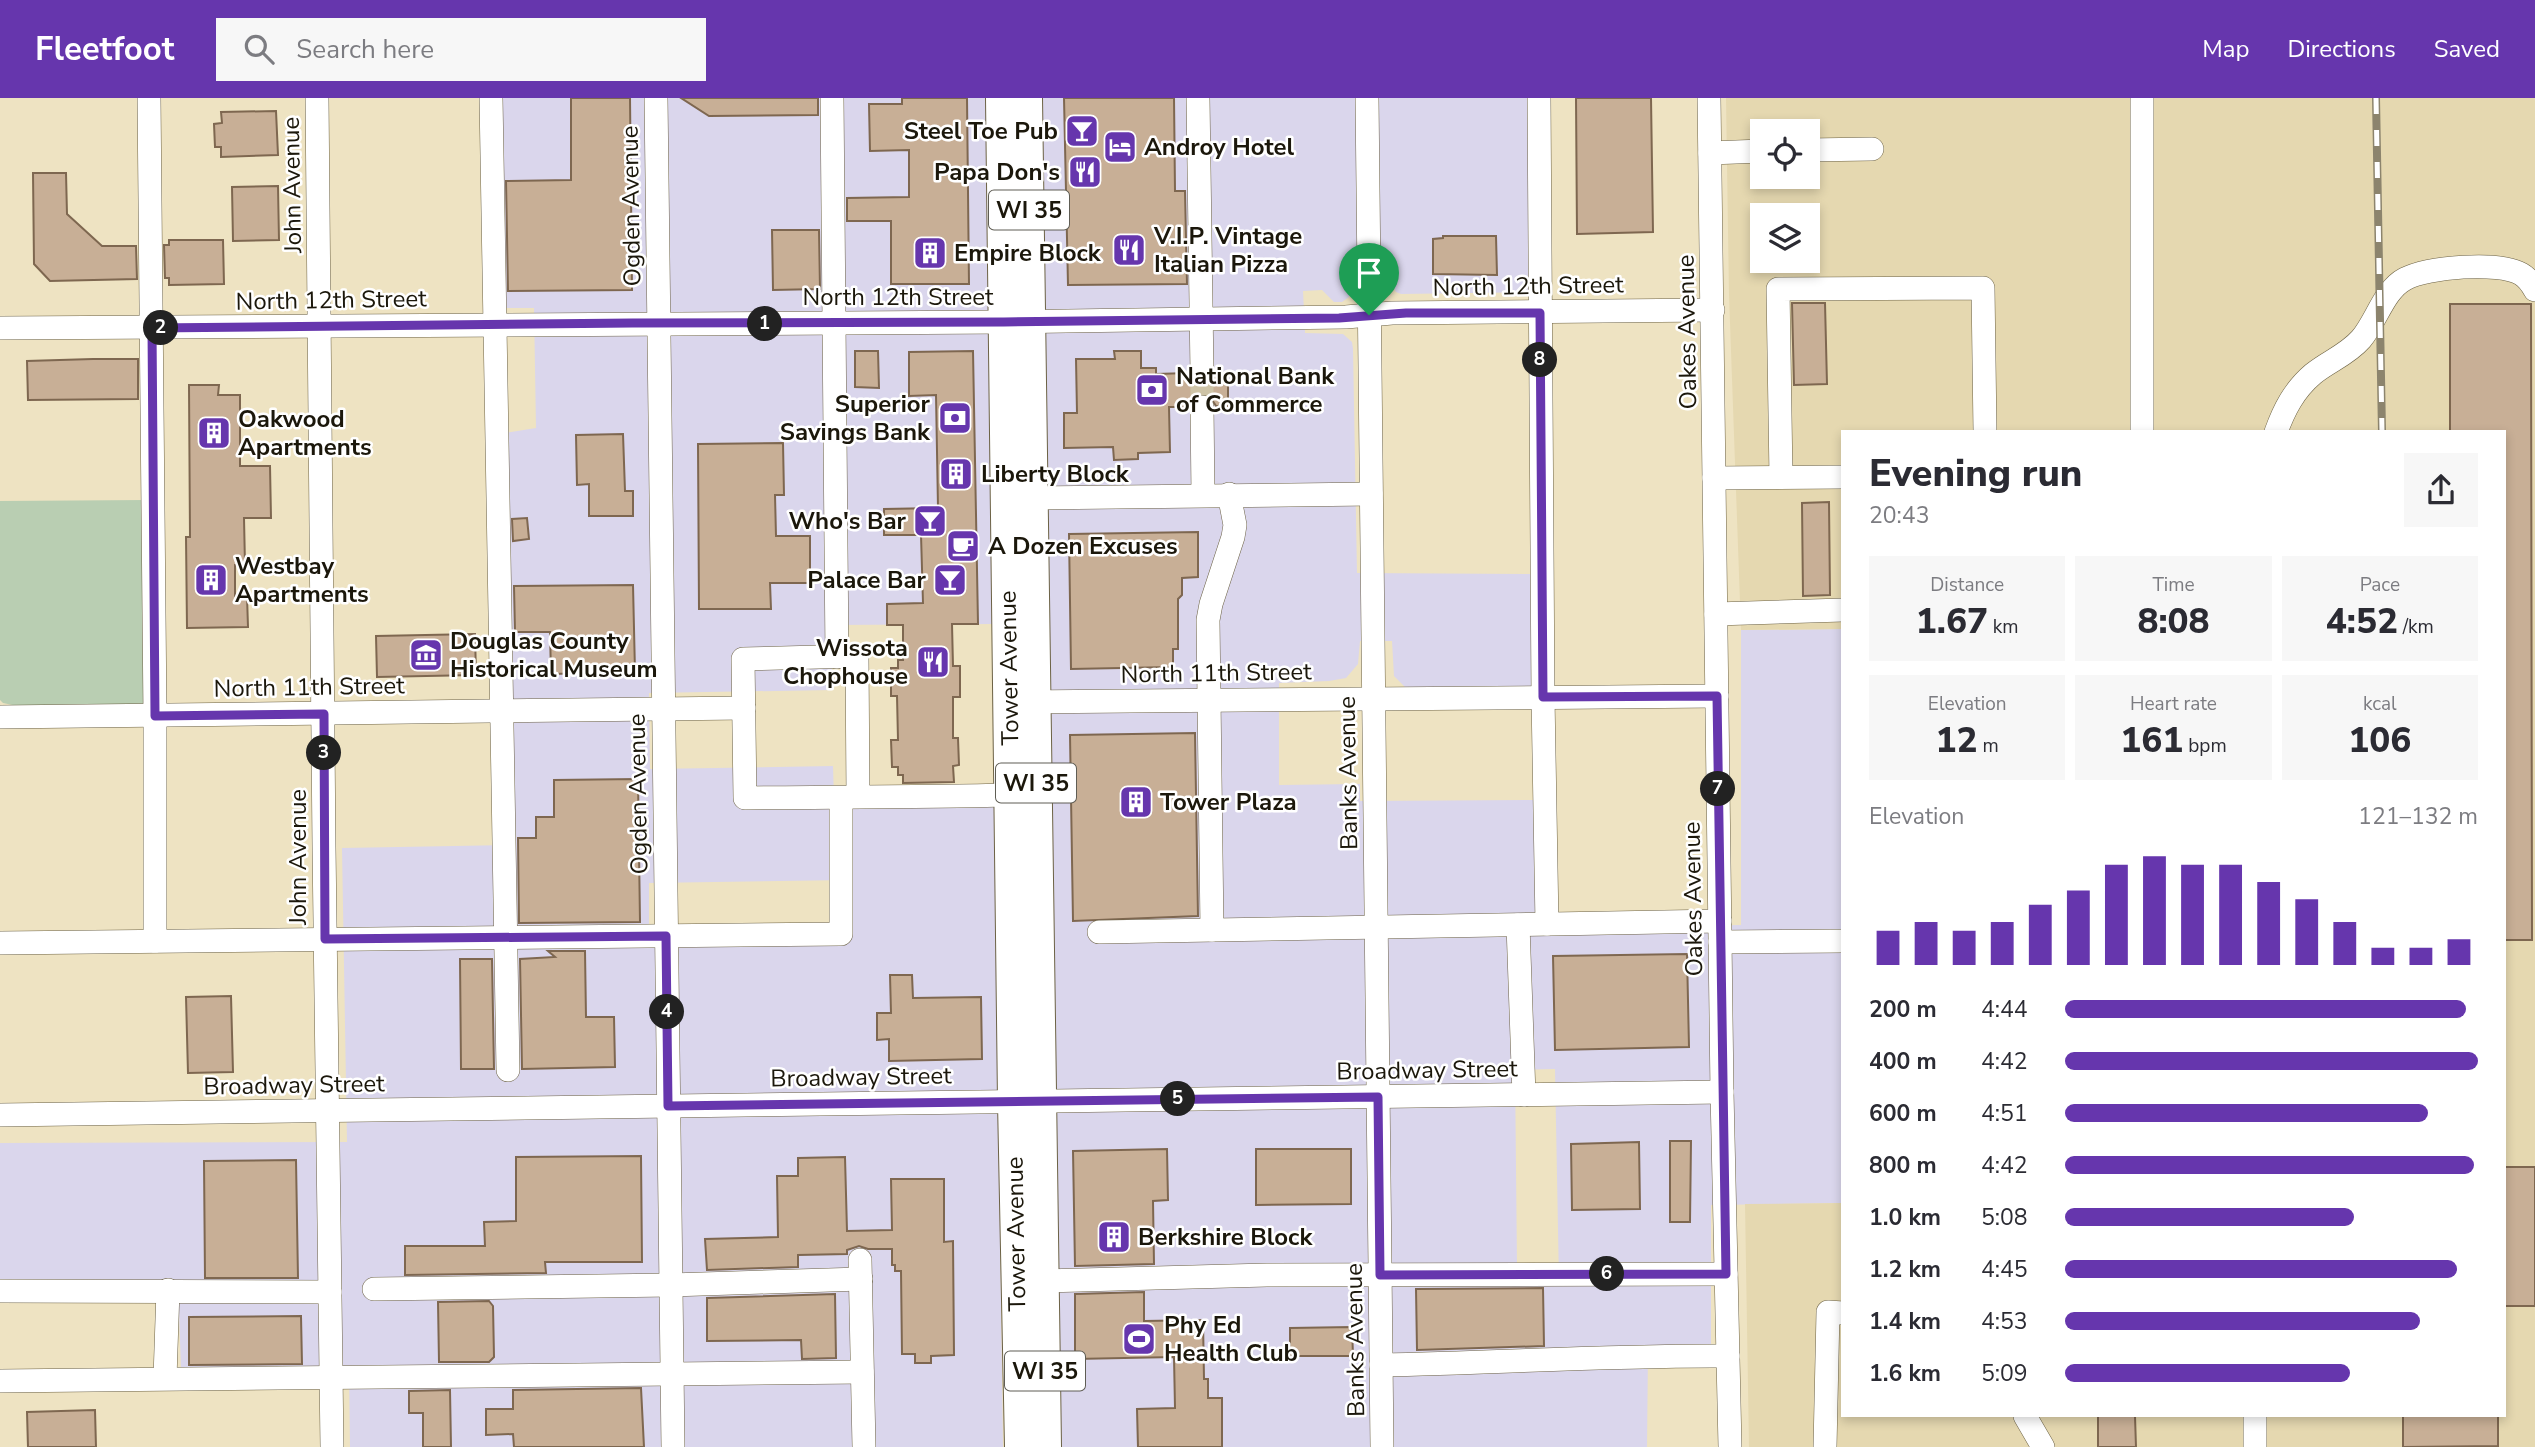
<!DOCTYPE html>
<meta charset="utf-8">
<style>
:root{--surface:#fff;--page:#f7f7f7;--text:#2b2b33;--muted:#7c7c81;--accent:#6636ad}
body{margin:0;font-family:"Nunito Sans",sans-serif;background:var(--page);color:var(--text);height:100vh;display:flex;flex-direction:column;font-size:26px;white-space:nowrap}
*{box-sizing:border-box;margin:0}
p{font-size:23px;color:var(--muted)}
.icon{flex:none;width:38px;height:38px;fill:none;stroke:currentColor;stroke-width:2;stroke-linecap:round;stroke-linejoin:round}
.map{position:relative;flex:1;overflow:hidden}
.details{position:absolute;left:1841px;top:332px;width:665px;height:987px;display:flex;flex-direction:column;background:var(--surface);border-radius:0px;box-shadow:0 4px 10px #0003}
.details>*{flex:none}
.tools{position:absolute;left:1750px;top:21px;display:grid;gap:14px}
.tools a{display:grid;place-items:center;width:70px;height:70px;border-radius:0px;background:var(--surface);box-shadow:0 4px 10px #0003;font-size:35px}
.pin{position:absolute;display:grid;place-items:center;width:60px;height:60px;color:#fff;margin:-72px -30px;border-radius:50% 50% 50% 0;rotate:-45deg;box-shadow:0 0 7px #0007}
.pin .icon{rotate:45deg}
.km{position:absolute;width:35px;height:35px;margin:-18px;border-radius:50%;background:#222;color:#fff;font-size:19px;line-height:35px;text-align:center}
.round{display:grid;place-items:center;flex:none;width:74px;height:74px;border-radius:0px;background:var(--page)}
.head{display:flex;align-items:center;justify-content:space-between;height:119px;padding:0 28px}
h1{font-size:38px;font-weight:800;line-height:52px}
.figures{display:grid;grid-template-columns:repeat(3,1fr);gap:10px;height:119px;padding:7px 28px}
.figures div{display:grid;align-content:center;border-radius:0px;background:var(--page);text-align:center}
.figures b{font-size:35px;font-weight:800}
.figures small{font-size:19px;font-weight:400}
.figures p{font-size:19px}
.chart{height:196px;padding:14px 28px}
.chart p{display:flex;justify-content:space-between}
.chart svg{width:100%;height:126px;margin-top:7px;stroke:var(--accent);stroke-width:6}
ul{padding:0 28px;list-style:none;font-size:23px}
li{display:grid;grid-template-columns:112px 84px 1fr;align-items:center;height:52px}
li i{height:18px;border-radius:9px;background:var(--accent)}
header{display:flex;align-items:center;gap:42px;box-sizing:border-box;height:98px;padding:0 35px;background:var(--accent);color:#fff}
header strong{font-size:33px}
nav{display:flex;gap:38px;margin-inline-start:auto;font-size:24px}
.search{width:490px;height:63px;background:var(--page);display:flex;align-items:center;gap:18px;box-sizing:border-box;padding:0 24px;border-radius:0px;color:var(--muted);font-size:26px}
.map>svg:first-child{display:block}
</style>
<header>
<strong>Fleetfoot</strong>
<div class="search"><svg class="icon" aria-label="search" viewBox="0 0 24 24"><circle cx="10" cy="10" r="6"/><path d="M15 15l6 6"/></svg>Search here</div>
<nav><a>Map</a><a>Directions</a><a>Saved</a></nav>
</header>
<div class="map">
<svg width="2535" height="1349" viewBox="0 0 2535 1349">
<rect width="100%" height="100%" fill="#eee3c2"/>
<g fill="#dad6ec" fill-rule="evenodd">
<path d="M502 0H987L994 526 832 527V592L649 595 650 671 833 668 834 702 994 700 1003 1349H350L349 1269 181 1272 178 1184 0 1185V1045L347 1044 342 750 513 747 504 335 536 330 534 210H505ZM848 782 849 844 649 846V785Z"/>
<path d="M1042 0H1535L1536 194 1401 196 1396 194 1387 178 1386 154H1353L1352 192 1349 199 1342 204H1334L1322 192 1303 193 1305 235 1343 236 1352 244 1353 251 1357 475 1537 476 1535 588 1415 592 1405 589 1394 578 1392 543H1360L1358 566 1346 580 1329 583 1279 585V687L1360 686V703L1537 702 1538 831 1741 827V532L1843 531V1105L1711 1107V1251L1648 1253 1647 1349H1059ZM1555 971 1556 1025 1559 1184 1517 1168 1515 972Z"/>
</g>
<path fill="#e5d8b0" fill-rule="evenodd" d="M1726 0H2535V1349H1749L1745 1106 1843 1105V1318H2504V334H1843V531L1741 532 1729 197ZM1762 33H1808V79H1762ZM1762 117H1808V163H1762Z"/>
<polygon fill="#b9ceb2" points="147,402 145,606 22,609 3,605 0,602 0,403"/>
<g fill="#c8af96" stroke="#7e6750" stroke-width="2">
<polygon points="571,0 630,0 632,192 508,193 506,83 571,82"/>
<polygon points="681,0 818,0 818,17 709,18"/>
<polygon points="902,0 967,0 969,186 891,186 891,123 847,123 847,100 909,99 909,52 870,53 869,6 902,6"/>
<polygon points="1064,0 1174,0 1175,93 1185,93 1187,186 1068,187"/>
<polygon points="1576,0 1651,0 1653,134 1577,136"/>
<polygon points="276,13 278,57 221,59 221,49 215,49 214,26 222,25 221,14"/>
<polygon points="33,75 66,75 67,116 102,148 136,148 137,181 50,183 34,166"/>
<polygon points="278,88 279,142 233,143 232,89"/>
<polygon points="772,132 819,132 820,191 773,192"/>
<polygon points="1443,138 1496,138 1497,177 1433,176 1433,141 1443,140"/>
<polygon points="169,142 223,142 224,186 169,187 169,180 165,180 164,147 169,147"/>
<polygon points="1792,205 1825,205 1827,286 1794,287"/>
<polygon points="2450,206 2531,206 2532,842 2504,842 2504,334 2450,334"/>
<polygon points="855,253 878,253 879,290 855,289"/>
<polygon points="973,253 978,526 952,526 953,568 960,568 960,599 953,599 953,640 958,640 959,667 953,668 954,684 903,685 903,677 898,677 898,669 892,669 891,642 898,642 897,598 891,598 891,570 898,570 898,562 903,562 903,527 887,527 887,506 923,505 921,437 884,437 884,411 938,410 936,297 909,298 909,254"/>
<polygon points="1114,253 1141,253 1141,270 1156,270 1156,276 1188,275 1190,283 1202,289 1210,287 1216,275 1228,275 1228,308 1216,308 1209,297 1201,295 1190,302 1188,309 1169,309 1170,354 1138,355 1138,361 1114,362 1113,349 1064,350 1064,315 1077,315 1076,261 1115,261"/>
<polygon points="93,261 138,261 138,301 28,302 27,263"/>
<polygon points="189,287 219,287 218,297 240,297 240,368 270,368 271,420 244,420 245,467 235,467 235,498 247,498 248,529 187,530 186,439 190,439"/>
<polygon points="623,336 625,393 633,393 633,418 589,418 589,386 577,387 576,337"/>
<polygon points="783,345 784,397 775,397 776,438 810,438 810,485 770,485 771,511 699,511 698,346"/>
<polygon points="1829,404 1830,497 1803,498 1802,405"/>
<polygon points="527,420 529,441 513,443 512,421"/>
<polygon points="1198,434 1198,479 1182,480 1182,497 1178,501 1178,551 1173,551 1173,569 1071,571 1069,436"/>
<polygon points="633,487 635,574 551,576 550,534 515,534 514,488"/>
<polygon points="475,536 476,577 377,579 376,538"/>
<polygon points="1195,635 1198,818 1073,823 1070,637"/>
<polygon points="638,681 640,824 519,825 518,740 536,740 536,719 554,719 554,682"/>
<polygon points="548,853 585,853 586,919 614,919 615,969 522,971 520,861 555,859"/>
<polygon points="1687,856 1689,949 1555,952 1553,858"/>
<polygon points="460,861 492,861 494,971 461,971"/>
<polygon points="890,877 912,877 913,900 981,899 982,961 889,963 889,941 877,942 877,915 891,915"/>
<polygon points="231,898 233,974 188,975 186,899"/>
<polygon points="1670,1043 1691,1043 1690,1124 1670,1124"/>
<polygon points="1639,1044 1640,1111 1572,1112 1571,1046"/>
<polygon points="1167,1051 1168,1102 1153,1103 1154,1166 1075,1168 1073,1053"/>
<polygon points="1256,1051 1351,1051 1351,1106 1256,1107"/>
<polygon points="641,1058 642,1164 545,1164 546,1175 405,1177 405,1148 485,1148 484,1124 516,1123 516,1059"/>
<polygon points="845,1059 847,1133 892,1132 891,1081 944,1081 944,1144 953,1143 954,1257 931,1258 931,1265 915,1265 915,1256 902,1256 901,1173 895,1173 895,1167 892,1167 892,1151 868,1151 859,1148 847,1152 847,1156 798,1157 798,1169 707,1172 705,1141 778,1139 777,1078 798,1078 798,1060"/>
<polygon points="296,1062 298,1180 205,1180 204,1063"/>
<rect x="2504" y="1069" width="31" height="139"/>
<polygon points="1543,1190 1544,1248 1417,1252 1416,1191"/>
<polygon points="1144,1194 1144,1223 1203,1222 1204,1281 1208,1281 1208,1300 1222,1300 1222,1349 1138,1349 1137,1311 1175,1310 1174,1259 1075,1261 1075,1196"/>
<polygon points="835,1196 836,1260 802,1261 801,1242 707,1243 707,1200"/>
<polygon points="489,1203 493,1208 494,1259 489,1264 439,1264 438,1204"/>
<polygon points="301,1218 302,1266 189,1267 189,1219"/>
<polygon points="1352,1229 1353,1258 1290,1258 1290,1230"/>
<polygon points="641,1290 644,1349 514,1349 513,1336 486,1337 486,1311 513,1311 513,1292"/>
<polygon points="450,1292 451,1349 423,1349 423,1315 409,1315 409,1293"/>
<polygon points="95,1312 96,1349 28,1349 27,1314"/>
<polygon points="2098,1318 2135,1318 2136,1349 2098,1349"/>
<polygon points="2403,1318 2498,1318 2498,1348 2403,1349"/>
</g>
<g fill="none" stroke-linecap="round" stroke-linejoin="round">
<polyline stroke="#cec4a7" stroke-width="23" stroke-dasharray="23 11" stroke-linecap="butt" points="1202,275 1202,309"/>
<defs>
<g id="minor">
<polyline points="149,0 155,618 155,843"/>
<polyline points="317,0 324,749 332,1349"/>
<polyline points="491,0 508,972"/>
<polyline points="656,0 673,1349"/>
<polyline points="832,0 837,559"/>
<polyline points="1198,0 1202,275"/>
<polyline points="1367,0 1382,1349"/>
<polyline points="1539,0 1543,599 1547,826"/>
<polyline points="1709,0 1722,994 1730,1349"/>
<polyline points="2142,0 2142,334"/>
<polyline points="1808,52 1872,51"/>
<polyline points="1710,55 1762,53"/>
<polyline points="0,230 1004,224 1346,219 1392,215 1713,212"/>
<polyline points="1202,309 1203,397"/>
<path d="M2276 334C2284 312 2294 292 2313 276 2329 263 2347 257 2361 241 2376 224 2384 192 2405 181 2428 169 2498 163 2521 176 2528 180 2531 185 2535 192"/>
<polyline points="1781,379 1778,191 1983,190 1985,334"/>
<polyline points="1714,380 1843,379"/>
<polyline points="1033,400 1371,396"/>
<polyline points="1716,516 1843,512"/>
<polyline points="1020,604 1717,598"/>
<polyline points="0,619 744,610"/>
<path d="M858 699 857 558 743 561 745 700C833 699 922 699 1011 697"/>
<polyline points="1518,827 1524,997"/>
<polyline points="1212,832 1208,522 1211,506 1233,439 1235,427 1229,396"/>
<polyline points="1099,834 1720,823"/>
<polyline points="1720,844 1843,843"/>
<polyline points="0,845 841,836 841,712"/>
<polyline points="0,1017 1722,994"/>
<polyline points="860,1162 864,1349"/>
<polyline points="1044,1183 1267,1177 1726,1176"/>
<polyline points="374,1191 671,1187 861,1181"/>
<polyline points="0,1193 330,1194"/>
<path d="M1381 1267C1497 1265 1612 1257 1728 1258"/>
<polyline points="165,1280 168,1192"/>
<polyline points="0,1283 862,1274"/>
<polyline points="2025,1318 2043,1349"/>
<polyline points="2255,1318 2255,1349"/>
<polyline points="1825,1349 1828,1214 1843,1215"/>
</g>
<g id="major">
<polyline points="1001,0 1013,1004 1020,1349"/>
<polyline points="1027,0 1046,1349"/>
</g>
</defs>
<use href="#minor" stroke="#6c6245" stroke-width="24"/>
<use href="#major" stroke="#6c6245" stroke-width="32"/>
<use href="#minor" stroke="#fff" stroke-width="23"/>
<use href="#major" stroke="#fff" stroke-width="30"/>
<defs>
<polyline id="rail" points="2376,0 2382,334"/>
</defs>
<use href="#rail" stroke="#8c846d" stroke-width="8"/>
<use href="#rail" stroke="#fff" stroke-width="5" stroke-dasharray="16" stroke-linecap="butt"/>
</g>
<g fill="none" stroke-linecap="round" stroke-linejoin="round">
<defs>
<polygon id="route" points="1406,215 1540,215 1543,599 1717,598 1726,1176 1380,1177 1378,999 668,1008 666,838 325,841 324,616 155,618 152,230 632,225 1004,224 1339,220"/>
</defs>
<use href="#route" stroke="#fff" stroke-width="14"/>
<use href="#route" stroke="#6636ad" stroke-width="9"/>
</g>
<defs>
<symbol id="bar-square" viewBox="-11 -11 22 22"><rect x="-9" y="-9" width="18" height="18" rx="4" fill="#6636ad" stroke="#fff"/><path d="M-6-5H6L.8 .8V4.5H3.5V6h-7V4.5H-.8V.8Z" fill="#fff"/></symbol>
<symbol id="hotel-square" viewBox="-11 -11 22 22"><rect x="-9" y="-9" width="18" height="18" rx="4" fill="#6636ad" stroke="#fff"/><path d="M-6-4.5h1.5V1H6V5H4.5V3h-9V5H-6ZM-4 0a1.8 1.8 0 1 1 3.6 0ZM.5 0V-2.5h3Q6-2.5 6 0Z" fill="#fff"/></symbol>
<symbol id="restaurant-square" viewBox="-11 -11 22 22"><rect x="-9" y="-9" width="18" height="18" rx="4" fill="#6636ad" stroke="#fff"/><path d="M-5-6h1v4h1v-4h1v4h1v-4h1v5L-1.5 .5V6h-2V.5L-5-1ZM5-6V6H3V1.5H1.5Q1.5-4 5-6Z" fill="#fff"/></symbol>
<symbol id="building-square" viewBox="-11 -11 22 22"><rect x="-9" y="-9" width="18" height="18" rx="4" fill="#6636ad" stroke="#fff"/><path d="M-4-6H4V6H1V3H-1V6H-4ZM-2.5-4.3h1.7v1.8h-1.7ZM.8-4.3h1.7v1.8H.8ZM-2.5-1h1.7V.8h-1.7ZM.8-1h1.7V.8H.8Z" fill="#fff"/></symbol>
<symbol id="bank-square" viewBox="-11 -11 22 22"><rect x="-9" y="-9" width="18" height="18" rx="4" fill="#6636ad" stroke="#fff"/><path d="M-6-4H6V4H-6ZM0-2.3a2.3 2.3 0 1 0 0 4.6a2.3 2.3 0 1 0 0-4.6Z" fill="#fff"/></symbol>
<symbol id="cafe-square" viewBox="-11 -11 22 22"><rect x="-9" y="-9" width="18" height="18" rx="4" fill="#6636ad" stroke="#fff"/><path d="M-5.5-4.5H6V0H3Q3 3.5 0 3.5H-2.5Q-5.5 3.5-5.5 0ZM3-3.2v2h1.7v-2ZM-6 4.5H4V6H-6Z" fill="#fff"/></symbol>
<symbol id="museum-square" viewBox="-11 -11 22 22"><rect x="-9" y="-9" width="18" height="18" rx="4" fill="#6636ad" stroke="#fff"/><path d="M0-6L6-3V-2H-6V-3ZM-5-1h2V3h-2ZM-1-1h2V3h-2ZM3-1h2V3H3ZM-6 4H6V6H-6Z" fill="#fff"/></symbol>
<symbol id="stadium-square" viewBox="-11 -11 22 22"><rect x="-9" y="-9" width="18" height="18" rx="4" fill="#6636ad" stroke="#fff"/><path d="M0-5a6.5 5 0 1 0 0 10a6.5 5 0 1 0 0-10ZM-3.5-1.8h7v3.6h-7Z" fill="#fff"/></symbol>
</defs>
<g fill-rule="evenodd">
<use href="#bar-square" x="1063" y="14" width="38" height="38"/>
<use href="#hotel-square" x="1101" y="30" width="38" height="38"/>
<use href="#restaurant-square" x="1066" y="55" width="38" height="38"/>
<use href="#restaurant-square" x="1110" y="133" width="38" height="38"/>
<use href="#building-square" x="911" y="136" width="38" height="38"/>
<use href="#bank-square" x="1133" y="273" width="38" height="38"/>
<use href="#bank-square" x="936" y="301" width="38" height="38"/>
<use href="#building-square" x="195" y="316" width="38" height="38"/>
<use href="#building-square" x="937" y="357" width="38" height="38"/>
<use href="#bar-square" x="911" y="404" width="38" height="38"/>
<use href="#cafe-square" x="944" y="429" width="38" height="38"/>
<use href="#building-square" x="192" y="463" width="38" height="38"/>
<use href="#bar-square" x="931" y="463" width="38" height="38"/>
<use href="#museum-square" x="407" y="538" width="38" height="38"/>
<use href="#restaurant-square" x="914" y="545" width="38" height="38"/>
<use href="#building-square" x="1117" y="685" width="38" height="38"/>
<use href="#building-square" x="1095" y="1120" width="38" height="38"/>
<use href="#stadium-square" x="1120" y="1222" width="38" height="38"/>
</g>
<g text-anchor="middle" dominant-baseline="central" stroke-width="5" stroke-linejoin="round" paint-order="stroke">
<g fill="#fff" stroke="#5f5d54" stroke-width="2">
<rect x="989" y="92.5" width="80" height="39" rx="5"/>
<rect x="996" y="665.5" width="80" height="39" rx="5"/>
<rect x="1005" y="1253.5" width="80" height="39" rx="5"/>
</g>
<g font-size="23" font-weight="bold" fill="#1b170b">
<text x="1029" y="112">WI 35</text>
<text x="1036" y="685">WI 35</text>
<text x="1045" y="1273">WI 35</text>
</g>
<g font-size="24" font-weight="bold" fill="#1b170b" stroke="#fff" text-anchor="start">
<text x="1058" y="33" text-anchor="end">Steel Toe Pub</text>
<text x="1144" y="49">Androy Hotel</text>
<text x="1060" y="74" text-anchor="end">Papa Don's</text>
<text x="1154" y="138">V.I.P. Vintage<tspan x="1154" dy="28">Italian Pizza</tspan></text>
<text x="954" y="155">Empire Block</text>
<text x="1176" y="278">National Bank<tspan x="1176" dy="28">of Commerce</tspan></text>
<text x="930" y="306" text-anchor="end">Superior<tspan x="930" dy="28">Savings Bank</tspan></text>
<text x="238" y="321">Oakwood<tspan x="238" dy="28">Apartments</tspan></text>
<text x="981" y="376">Liberty Block</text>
<text x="906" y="423" text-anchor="end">Who's Bar</text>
<text x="988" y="448">A Dozen Excuses</text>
<text x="235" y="468">Westbay<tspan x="235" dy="28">Apartments</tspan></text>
<text x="926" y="482" text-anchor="end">Palace Bar</text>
<text x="450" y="543">Douglas County<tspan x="450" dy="28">Historical Museum</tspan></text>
<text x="908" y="550" text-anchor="end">Wissota<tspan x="908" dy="28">Chophouse</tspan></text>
<text x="1160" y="704">Tower Plaza</text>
<text x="1138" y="1139">Berkshire Block</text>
<text x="1164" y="1227">Phy Ed<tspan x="1164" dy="28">Health Club</tspan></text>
</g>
<g font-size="24" fill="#1b170b" stroke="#fff">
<text transform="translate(292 87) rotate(-91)">John Avenue</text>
<text transform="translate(631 108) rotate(-91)">Ogden Avenue</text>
<text transform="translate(1528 188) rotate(-1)">North 12th Street</text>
<text x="898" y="199">North 12th Street</text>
<text transform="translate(331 202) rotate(-1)">North 12th Street</text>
<text transform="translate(1687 234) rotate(-91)">Oakes Avenue</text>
<text transform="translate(1009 570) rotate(-91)">Tower Avenue</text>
<text transform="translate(1216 575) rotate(-1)">North 11th Street</text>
<text transform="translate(309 589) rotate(-1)">North 11th Street</text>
<text transform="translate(1348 675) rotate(-91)">Banks Avenue</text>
<text transform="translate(638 696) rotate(-91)">Ogden Avenue</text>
<text transform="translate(298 759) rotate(-90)">John Avenue</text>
<text transform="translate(1693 801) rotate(-91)">Oakes Avenue</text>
<text transform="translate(1427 972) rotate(-1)">Broadway Street</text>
<text transform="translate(861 979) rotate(-1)">Broadway Street</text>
<text transform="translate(294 987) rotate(-1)">Broadway Street</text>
<text transform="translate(1016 1136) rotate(-91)">Tower Avenue</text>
<text transform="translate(1355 1242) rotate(-91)">Banks Avenue</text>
</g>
</g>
</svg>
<div class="tools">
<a><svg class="icon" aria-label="locate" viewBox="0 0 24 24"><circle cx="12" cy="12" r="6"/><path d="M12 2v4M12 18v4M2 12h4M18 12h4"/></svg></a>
<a><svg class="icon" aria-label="layers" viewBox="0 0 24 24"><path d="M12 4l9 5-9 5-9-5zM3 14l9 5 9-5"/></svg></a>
</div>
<div class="pin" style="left:1369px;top:217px;background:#1e9e55"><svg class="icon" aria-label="arrive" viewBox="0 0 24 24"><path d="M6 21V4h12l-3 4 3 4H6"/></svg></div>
<b class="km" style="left:765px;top:226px">1</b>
<b class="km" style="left:161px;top:230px">2</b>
<b class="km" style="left:324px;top:655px">3</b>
<b class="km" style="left:667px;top:914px">4</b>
<b class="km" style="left:1178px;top:1001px">5</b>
<b class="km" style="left:1607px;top:1176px">6</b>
<b class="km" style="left:1718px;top:691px">7</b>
<b class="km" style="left:1540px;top:262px">8</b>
<section class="details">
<div class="head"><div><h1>Evening run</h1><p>20:43</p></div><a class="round"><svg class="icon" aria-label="share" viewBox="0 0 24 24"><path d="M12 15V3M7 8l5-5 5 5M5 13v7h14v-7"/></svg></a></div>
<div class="figures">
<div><p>Distance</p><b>1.67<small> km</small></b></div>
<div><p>Time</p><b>8:08</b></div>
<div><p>Pace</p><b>4:52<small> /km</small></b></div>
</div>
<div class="figures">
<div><p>Elevation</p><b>12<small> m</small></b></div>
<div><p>Heart rate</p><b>161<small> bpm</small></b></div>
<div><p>kcal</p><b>106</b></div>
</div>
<div class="chart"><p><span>Elevation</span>121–132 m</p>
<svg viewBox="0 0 160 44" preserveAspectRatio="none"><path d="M5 44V32M15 44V29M25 44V32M35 44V29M45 44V23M55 44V18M65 44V9M75 44V6M85 44V9M95 44V9M105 44V15M115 44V21M125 44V29M135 44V38M145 44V38M155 44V35"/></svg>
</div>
<ul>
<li><b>200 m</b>4:44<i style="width:97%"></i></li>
<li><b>400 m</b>4:42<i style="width:100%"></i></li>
<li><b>600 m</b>4:51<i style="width:88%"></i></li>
<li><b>800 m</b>4:42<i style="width:99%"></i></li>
<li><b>1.0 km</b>5:08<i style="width:70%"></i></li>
<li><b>1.2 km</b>4:45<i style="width:95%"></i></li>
<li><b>1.4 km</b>4:53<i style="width:86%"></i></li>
<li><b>1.6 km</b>5:09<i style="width:69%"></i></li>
</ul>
</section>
</div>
